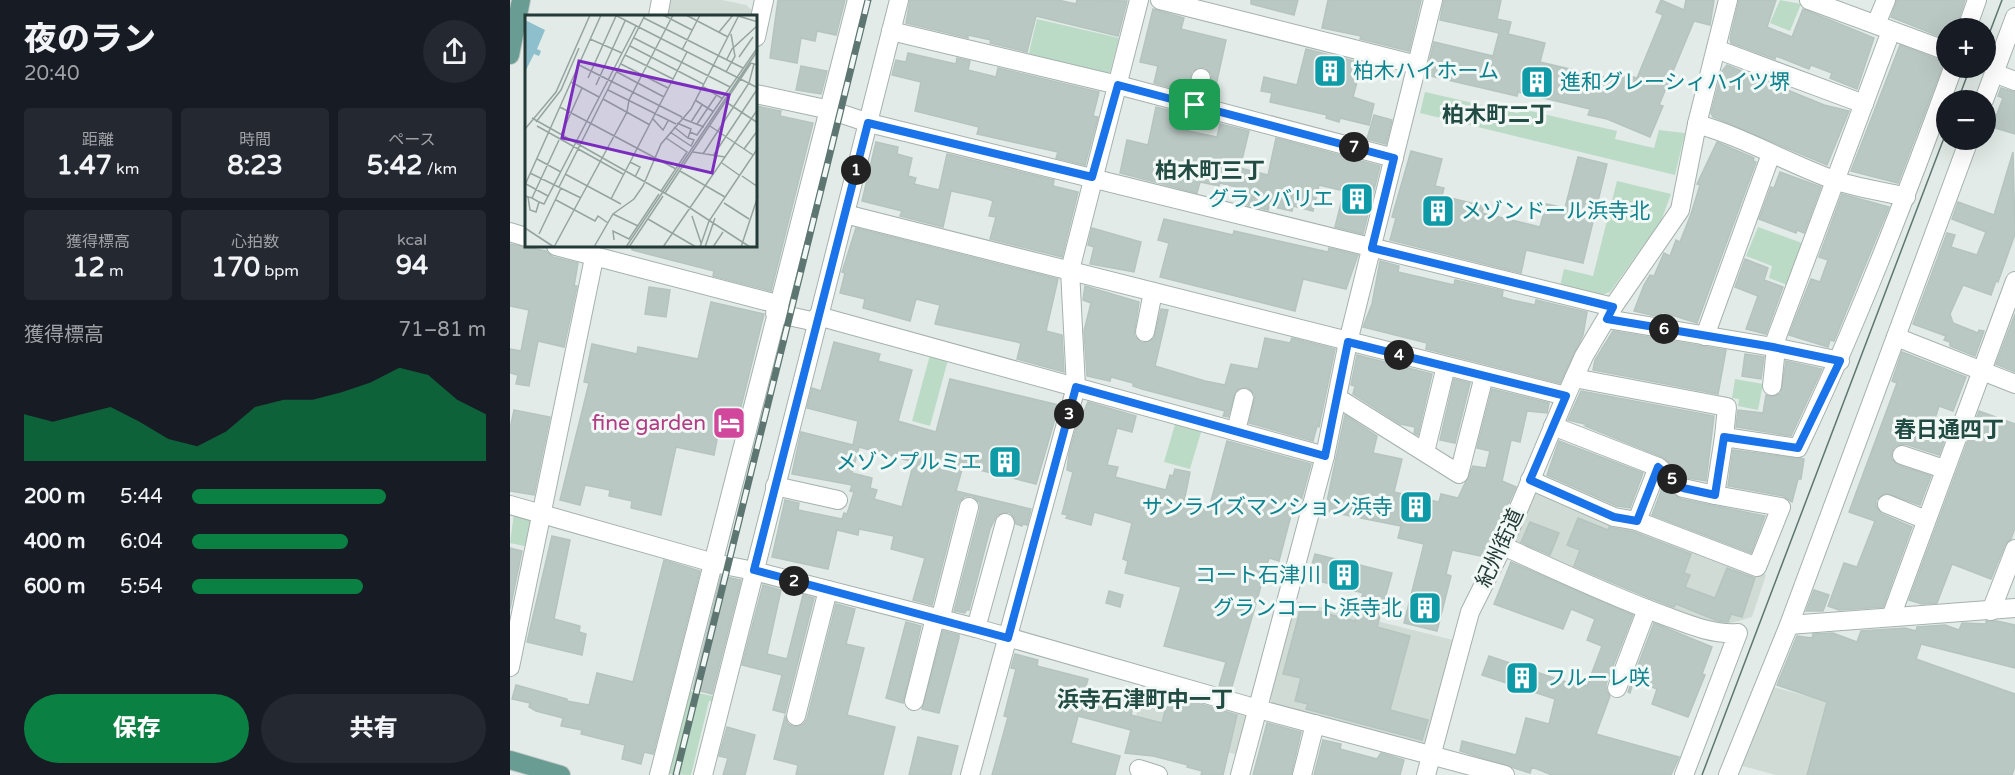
<!DOCTYPE html>
<html lang="ja">
<meta charset="utf-8">
<style>
:root{--surface:#171b24;--page:#242831;--text:#f1f3f6;--muted:#9ea1a6;--accent:#0b8043}
body{margin:0;font-family:"Varela Round","Noto Sans JP",sans-serif;background:var(--page);color:var(--text);height:100vh;display:flex;flex-direction:column;font-size:22px;white-space:nowrap}
*{box-sizing:border-box;margin:0}
p{font-size:20px;color:var(--muted)}
.icon{flex:none;width:33px;height:33px;fill:none;stroke:currentColor;stroke-width:2;stroke-linecap:round;stroke-linejoin:round}
.map{position:relative;flex:1;overflow:hidden}
.side{display:flex;flex-direction:column;background:var(--surface);width:510px}
.side>*{flex:none}
.tools{position:absolute;left:1426px;top:18px;display:grid;gap:12px}
.tools a{display:grid;place-items:center;width:60px;height:60px;border-radius:50%;background:var(--surface);box-shadow:0 6px 24px #0002;font-size:30px}
.pin{position:absolute;display:grid;place-items:center;width:51px;height:51px;color:#fff;margin:-26px;border-radius:12px;box-shadow:0 3px 9px #0006}
.km{position:absolute;width:30px;height:30px;margin:-15px;border-radius:50%;background:#222;color:#fff;font-size:16px;line-height:30px;text-align:center}
.round{display:grid;place-items:center;flex:none;width:63px;height:63px;border-radius:32px;background:var(--page)}
.summary{display:flex;align-items:center;justify-content:space-between;height:102px;padding:0 24px}
h1{font-size:33px;font-weight:800;line-height:45px}
.stats{display:grid;grid-template-columns:repeat(3,1fr);gap:9px;height:102px;padding:6px 24px}
.stats div{display:grid;align-content:center;border-radius:6px;background:var(--page);text-align:center}
.stats b{font-size:26px;font-weight:800}
.stats small{font-size:16px;font-weight:400}
.stats p{font-size:16px}
.chart{height:168px;padding:12px 24px}
.chart p{display:flex;justify-content:space-between}
.chart svg{width:100%;height:108px;margin-top:6px;fill:var(--accent);opacity:.7}
.cta{display:flex;gap:12px;margin-top:auto;padding:12px 24px}
.cta a{flex:1;height:69px;border-radius:36px;background:var(--accent);color:#fff;font-size:24px;font-weight:800;line-height:69px;text-align:center}
.cta a+a{background:var(--page);color:var(--text)}
ul{padding:0 24px;list-style:none;font-size:20px}
li{display:grid;grid-template-columns:96px 72px 1fr;align-items:center;height:45px}
li i{height:15px;border-radius:8px;background:var(--accent)}
main{display:flex;flex:1;min-height:0}
.map>svg:first-child{display:block}
</style>
<main>
<section class="side">
<div class="summary"><div><h1>夜のラン</h1><p>20:40</p></div><a class="round"><svg class="icon" aria-label="share" viewBox="0 0 24 24"><path d="M12 15V3M7 8l5-5 5 5M5 13v7h14v-7"/></svg></a></div>
<div class="stats">
<div><p>距離</p><b>1.47<small> km</small></b></div>
<div><p>時間</p><b>8:23</b></div>
<div><p>ペース</p><b>5:42<small> /km</small></b></div>
</div>
<div class="stats">
<div><p>獲得標高</p><b>12<small> m</small></b></div>
<div><p>心拍数</p><b>170<small> bpm</small></b></div>
<div><p>kcal</p><b>94</b></div>
</div>
<div class="chart"><p><span>獲得標高</span>71–81 m</p>
<svg viewBox="0 0 160 44" preserveAspectRatio="none"><path d="M0 44V25L10 28L20 25L30 22L40 28L50 35L60 38L70 32L80 22L90 19L100 19L110 16L120 12L130 6L140 9L150 19L160 25V44z"/></svg>
</div>
<ul>
<li><b>200 m</b>5:44<i style="width:66%"></i></li>
<li><b>400 m</b>6:04<i style="width:53%"></i></li>
<li><b>600 m</b>5:54<i style="width:58%"></i></li>
</ul>
<div class="cta"><a>保存</a><a>共有</a></div>
</section>
<div class="map">
<svg width="1505" height="775" viewBox="0 0 1505 775">
<rect width="100%" height="100%" fill="#e2ebe7"/>
<g fill="#d0dbd6">
<polygon points="160,0 212,0 236,5 243,11 242,16 157,16"/>
<polygon points="1031,489 1256,575 1242,617 1211,626 1195,621 1008,546 1004,535 1022,492"/>
<polygon points="786,601 943,640 921,737 912,744 764,707 759,696"/>
<polygon points="634,685 735,711 738,719 729,755 623,728"/>
<polygon points="1260,686 1431,733 1415,775 1266,775 1229,765"/>
</g>
<g fill="#bcdbc6">
<polygon points="1270,0 1291,4 1280,31 1260,23"/>
<polygon points="527,19 609,38 600,72 595,76 518,57"/>
<polygon points="915,92 1007,113 1016,110 1107,131 1105,139 1144,148 1149,130 1175,133 1165,175 910,113"/>
<polygon points="1107,181 1161,194 1151,221 1100,292 1092,295 1050,286 1054,269 1083,276"/>
<polygon points="1248,227 1292,243 1277,285 1259,278 1262,266 1236,256"/>
<polygon points="420,355 438,360 420,426 402,421"/>
<polygon points="1225,379 1253,384 1248,410 1228,406 1229,399 1222,398"/>
<polygon points="666,421 692,429 680,469 654,462"/>
<polygon points="4,513 21,517 25,523 19,547 0,543"/>
<polygon points="179,691 207,697 205,702 199,701 181,775 159,774"/>
</g>
<g fill="#bac8c3" stroke="#b5c4bf" stroke-width="1.5" fill-rule="evenodd">
<polygon points="268,0 335,0 326,35 307,31 305,41 291,38 287,63 260,58"/>
<polygon points="400,0 548,0 566,4 567,0 617,1 608,36 526,16 517,52 480,43 481,40 458,35 458,38 396,23"/>
<polygon points="741,0 788,0 784,15 741,4"/>
<polygon points="818,0 911,0 899,51 850,39 851,36 812,28"/>
<polygon points="934,0 991,0 987,19 1001,22 998,34 1035,43 1030,62 1098,78 1099,71 1127,78 1153,15 1146,12 1151,0 1174,10 1176,0 1204,0 1200,25 1184,21 1149,105 1153,106 1140,137 1097,119 1078,115 1080,109 1008,92 1007,96 916,75 924,42 983,56 989,33 930,20"/>
<polygon points="1229,0 1266,0 1257,27 1282,37 1293,9 1364,38 1347,89 1320,78 1322,73 1301,65 1299,69 1266,56 1265,59 1221,43 1220,39"/>
<polygon points="1387,0 1455,0 1446,28 1437,28 1436,39 1381,17"/>
<polygon points="643,9 674,18 671,29 716,40 703,99 698,97 702,75 694,67 682,71 677,92 644,83 648,66 630,62"/>
<polygon points="1390,45 1434,62 1388,183 1341,171"/>
<polygon points="796,49 852,63 843,97 864,104 859,125 830,118 829,122 816,118 817,115 760,102 762,93 751,91 754,77 787,85"/>
<polygon points="398,53 446,64 447,58 460,61 458,70 486,77 488,68 589,92 583,116 588,117 575,165 546,158 548,152 467,134 469,127 405,111 411,82 382,75 386,60 396,62"/>
<polygon points="1217,65 1314,105 1339,111 1317,165 1203,117 1201,113 1212,71"/>
<polygon points="291,66 317,71 311,94 286,90"/>
<polygon points="1491,88 1505,92 1505,134 1482,127 1493,98 1488,96"/>
<polygon points="246,106 271,111 270,116 303,123 261,291 203,276 204,271 122,250 122,246 246,246"/>
<polygon points="646,107 666,112 665,117 680,120 678,131 707,137 710,124 739,131 730,168 758,175 766,138 870,166 853,234 825,227 834,191 809,185 803,211 783,206 782,211 759,206 758,210 730,203 734,189 710,183 709,186 690,182 687,193 610,173 617,140 638,145"/>
<polygon points="864,115 882,120 876,144 857,139"/>
<polygon points="366,142 388,147 387,154 402,158 398,176 406,178 404,184 429,190 437,154 544,180 543,186 568,192 552,257 480,239 486,217 479,216 483,201 478,199 441,191 433,227 390,216 392,211 352,201"/>
<polygon points="1207,142 1244,158 1243,161 1246,162 1187,323 1152,312 1150,317 1124,311 1134,285 1140,275 1144,276 1154,253 1160,256 1166,240 1170,242 1181,214 1190,185 1187,184"/>
<polygon points="901,151 932,159 925,186 934,188 932,196 974,206 972,213 1030,227 1036,204 1055,208 1068,157 1097,164 1073,263 1016,250 1011,273 880,240 886,218 882,217"/>
<polygon points="1503,152 1505,234 1488,282 1486,281 1481,295 1453,285 1440,314 1443,323 1468,333 1469,330 1474,331 1465,356 1440,346 1440,342 1434,340 1436,336 1403,324 1437,233 1445,235 1441,247 1467,255 1476,232 1442,219 1448,202 1484,215"/>
<polygon points="1270,172 1311,187 1294,233 1287,230 1286,233 1249,219 1261,187 1264,188"/>
<polygon points="1332,194 1379,207 1324,341 1320,340 1318,347 1279,335 1301,279 1310,282 1318,260 1309,257"/>
<polygon points="654,219 723,235 724,231 818,252 819,248 848,255 836,289 793,279 785,311 650,277 659,243 648,240"/>
<polygon points="346,228 548,279 536,331 552,335 554,372 507,359 511,343 425,324 430,305 406,299 400,321 353,308 355,299 330,293 335,273 332,272"/>
<polygon points="582,228 631,242 624,272 580,264 584,247 578,245"/>
<polygon points="0,244 36,251 43,257 68,263 64,286 67,286 54,347 28,341 19,386 6,384 8,375 0,373 0,349 11,351 19,310 0,306"/>
<polygon points="1235,259 1258,268 1254,280 1273,287 1256,334 1236,329 1248,296 1225,287"/>
<polygon points="870,261 889,266 888,272 944,285 945,280 993,291 992,297 1002,300 1025,305 1026,300 1077,312 1073,335 1050,383 916,349 917,343 853,327 862,304"/>
<polygon points="575,286 629,302 624,335 632,343 644,339 651,309 658,310 645,366 695,381 715,385 721,364 748,369 755,338 780,343 782,338 825,349 809,427 807,426 803,441 739,423 745,395 737,387 726,391 718,417 713,416 715,411 632,389 623,386 623,383 601,377 600,381 577,376 574,331 581,303 573,300"/>
<polygon points="139,287 160,290 156,317 135,314"/>
<polygon points="201,302 254,314 226,427 210,424 204,455 166,447 151,515 121,508 122,501 99,496 100,490 75,485 70,505 50,500 79,383 74,382 82,344 127,354 128,347 188,359"/>
<polygon points="1505,314 1505,372 1486,364"/>
<polygon points="1103,331 1216,350 1208,394 1083,370 1085,360"/>
<path d="M324 342 370 354 368 361 402 370 388 421 426 432 440 379 549 405 526 484 453 466 446 491 521 509 517 525 513 524 512 526 506 524 503 516 499 512 487 515 480 529 459 610H456L455 613 444 611 470 510V503L462 496H455L448 504 422 605 403 600 415 558 381 549 384 536 349 529 348 535 327 530 318 569 262 557 275 500 289 503 288 510 332 519 334 513 337 514 344 492 340 491 342 485 282 474 291 432 343 445 348 421 297 408 302 388 311 391ZM349 447 404 462 392 507 364 499 367 490 360 488 362 478 342 473Z"/>
<polygon points="1392,352 1456,377 1443,411 1429,406 1421,431 1436,436 1429,455 1395,444 1385,446 1382,451 1381,458 1388,465 1421,476 1410,505 1376,493 1366,500 1366,506 1372,514 1402,527 1373,607 1329,610 1318,606 1334,563 1347,567 1365,521 1339,512 1387,383 1382,381"/>
<polygon points="1235,354 1254,357 1251,379 1232,376"/>
<polygon points="847,355 922,374 908,435 904,433 905,427 890,424 843,394 845,386 841,385"/>
<polygon points="1276,361 1312,369 1281,436 1226,427 1228,410 1253,413 1256,395 1261,397 1271,393"/>
<polygon points="944,379 960,383 945,443 930,440"/>
<polygon points="982,389 1039,403 1037,413 1017,411 1010,442 1001,440 992,481 1006,487 975,557 942,550 936,574 941,576 927,631 894,623 914,544 888,538 891,526 815,511 835,415 867,436 863,453 892,459 884,492 929,502 931,494 948,498 963,466 976,468 980,451 967,448"/>
<polygon points="1071,391 1204,416 1196,481 1178,478 1152,457 1075,426 1079,425 1058,420"/>
<polygon points="578,402 626,416 622,432 607,428 597,465 608,467 605,477 656,490 660,475 663,476 665,469 680,472 674,502 699,509 717,441 801,464 790,505 784,504 769,561 759,558 721,690 709,686 716,662 654,646 671,587 615,573 618,561 613,559 622,523 584,512 581,525 556,518 558,515 552,514 563,472 557,470 559,454 571,410 574,411"/>
<polygon points="4,410 40,417 24,495 0,491 0,429"/>
<polygon points="1469,411 1505,424 1505,528 1501,539 1495,545 1481,579 1442,564 1427,603 1412,604 1399,600"/>
<polygon points="1049,441 1133,473 1120,508 1107,506 1037,475"/>
<polygon points="1223,450 1294,459 1291,479 1288,479 1282,502 1273,496 1218,486"/>
<polygon points="1153,486 1171,499 1255,516 1241,553 1142,515"/>
<polygon points="1068,518 1098,530 1099,527 1124,532 1181,554 1174,573 1180,575 1175,587 1205,598 1217,568 1245,578 1232,617 1221,614 1218,622 1208,621 1166,604 1164,607 1137,597 1064,566 1070,550 1057,545"/>
<polygon points="1020,522 1049,533 1040,555 1011,542"/>
<polygon points="42,536 60,540 44,619 70,626 69,632 76,634 72,655 17,642"/>
<polygon points="0,548 12,551 0,609"/>
<polygon points="805,554 882,573 867,627 900,636 880,710 918,720 912,740 796,709 798,704 785,701 791,678 773,674 791,607 845,621 853,593 798,578"/>
<polygon points="154,560 190,571 143,754 134,752 131,764 112,759 115,745 71,734 72,730 51,726 53,718 26,711 19,707 20,703 2,699 6,685 57,699 57,701 79,705 87,673 123,682"/>
<polygon points="1001,562 1123,615 1096,684 1096,690 1100,696 1086,734 1169,757 1161,775 1042,775 1022,767 1020,773 950,751 952,741 1006,755 1016,718 1039,724 1045,699 972,675 979,656 1062,684 1063,681 1077,686 1092,646 1077,640 1085,619 1061,609 1053,629 984,604"/>
<polygon points="211,576 231,580 202,694 183,689"/>
<polygon points="253,585 271,590 257,654 277,659 293,595 304,598 275,713 263,710 272,675 232,665"/>
<polygon points="1304,590 1319,595 1313,611 1296,611"/>
<polygon points="599,591 613,595 610,607 596,603"/>
<polygon points="326,604 345,609 336,644 354,648 337,715 385,727 373,775 286,775 288,765 264,759 275,716 278,724 284,727 294,724 297,719"/>
<polygon points="1476,621 1487,621 1505,625 1505,668 1411,644 1406,659 1505,694 1505,766 1502,775 1297,775 1317,702 1267,685 1287,636 1302,638 1303,634 1323,633 1347,642 1351,631 1395,628 1406,631 1407,627 1435,625 1449,630 1452,623 1476,624"/>
<polygon points="396,622 411,626 393,703 376,698"/>
<polygon points="1144,623 1202,647 1192,674 1195,675 1178,717 1142,704 1147,689 1124,680 1120,693 1118,692"/>
<polygon points="433,631 449,635 449,638 429,713 412,709"/>
<polygon points="505,654 528,660 527,666 578,679 576,686 625,699 621,715 652,723 659,695 727,715 713,775 691,775 692,771 677,767 678,765 643,756 615,753 621,730 568,716 561,743 610,756 605,775 482,775 498,717 494,716 506,669 501,668"/>
<polygon points="757,723 791,732 781,775 743,775"/>
<polygon points="217,727 245,735 235,775 213,775 218,758 209,756"/>
<polygon points="408,737 448,746 441,775 399,775"/>
<polygon points="813,740 831,744 830,749 867,759 871,753 894,760 890,775 804,775"/>
</g>
<g fill="none" stroke-linecap="round" stroke-linejoin="round">
<defs>
<g id="minor">
<polyline points="650,0 907,65"/>
<polyline points="1299,0 1437,51"/>
<polyline points="148,16 151,0"/>
<polyline points="1366,24 1376,0"/>
<polyline points="1457,28 1467,0"/>
<polyline points="381,31 608,85 884,158"/>
<polyline points="246,37 254,0"/>
<polyline points="1206,49 1354,104"/>
<polyline points="1484,73 1505,81"/>
<polyline points="246,94 320,110 359,123 1103,307"/>
<polyline points="1474,100 1505,17"/>
<polyline points="685,106 691,78"/>
<path d="M1187 124C1234 137 1277 163 1324 180 1347 188 1372 191 1396 197"/>
<polyline points="335,214 1056,396"/>
<polyline points="0,232 16,237"/>
<polyline points="46,246 267,304"/>
<polyline points="265,313 306,322"/>
<polyline points="308,316 815,456"/>
<polyline points="1097,319 1263,347 1330,361"/>
<polyline points="635,332 643,292"/>
<polyline points="1195,336 1261,154"/>
<polyline points="1386,337 1505,384"/>
<polyline points="1263,347 1381,31"/>
<polyline points="1064,378 1217,407 1214,437"/>
<polyline points="1262,386 1266,348"/>
<polyline points="828,398 949,474 974,376"/>
<path d="M1043 426 1148 467 1173 488 1205 495 1214 437 1288 448C1347 324 1396 197 1443 68"/>
<polyline points="726,431 734,398"/>
<polyline points="915,452 936,366"/>
<polyline points="1392,455 1434,469"/>
<polyline points="1020,480 1104,517 1127,521 1247,567 1271,507 1205,495"/>
<polyline points="265,486 328,500"/>
<polyline points="1377,504 1416,520"/>
<polyline points="0,505 204,563 244,571 466,628 748,709 995,775"/>
<polyline points="1127,521 1148,467"/>
<path d="M993 546C1046 570 1098 595 1153 615 1177 624 1202 635 1228 633L1174 775"/>
<polyline points="1481,611 1505,549"/>
<polyline points="1381,617 1505,281"/>
<polyline points="430,620 459,507"/>
<polyline points="1279,625 1505,608"/>
<polyline points="466,628 495,523"/>
<polyline points="0,667 84,258"/>
<polyline points="1107,688 1137,609"/>
<polyline points="404,701 425,618"/>
<polyline points="286,716 318,590"/>
<polyline points="629,769 648,775"/>
<polyline points="149,775 347,0"/>
<polyline points="193,775 389,0"/>
<polyline points="460,775 566,387 560,270 629,0"/>
<polyline points="730,775 815,456 838,342 923,0"/>
<polyline points="792,775 805,724"/>
<polyline points="916,775 960,612 993,546 1056,396 1074,356 1103,307 1170,210 1187,124 1218,0"/>
<polyline points="1218,775 1279,625 1459,140"/>
</g>
<g id="major">
<polyline points="0,55 11,0"/>
<polyline points="0,760 51,775"/>
</g>
</defs>
<use href="#minor" stroke="#a5b2ae" stroke-width="20"/>
<use href="#major" stroke="#c1c8c7" stroke-width="20"/>
<use href="#minor" stroke="#fff" stroke-width="18"/>
<use href="#major" stroke="#699d93" stroke-width="18"/>
<g stroke="#5e7671" stroke-width="1.5">
<polyline points="1476,42 1492,0"/>
<polyline points="1448,100 1460,68"/>
<polyline points="1192,775 1437,130"/>
</g>
<defs>
<polyline id="rail" points="166,775 358,0"/>
</defs>
<use href="#rail" stroke="#5e7671" stroke-width="7"/>
<use href="#rail" stroke="#f2f8f5" stroke-width="4.5" stroke-dasharray="14" stroke-linecap="butt"/>
</g>
<g fill="none" stroke-linecap="round" stroke-linejoin="round">
<defs>
<polygon id="route" points="608,85 884,158 862,248 1103,307 1097,319 1263,347 1330,361 1288,448 1214,437 1205,495 1173,488 1148,467 1127,521 1104,517 1020,480 1056,396 838,342 815,456 566,387 498,638 244,570 358,123 582,177"/>
</defs>
<use href="#route" stroke="#fff" stroke-width="12"/>
<use href="#route" stroke="#1a73e8" stroke-width="8"/>
</g>
<defs>
<symbol id="building-square" viewBox="-11 -11 22 22"><rect x="-9" y="-9" width="18" height="18" rx="4" fill="#0f9aa8" stroke="#f2f8f5"/><path d="M-4-6H4V6H1V3H-1V6H-4ZM-2.5-4.3h1.7v1.8h-1.7ZM.8-4.3h1.7v1.8H.8ZM-2.5-1h1.7V.8h-1.7ZM.8-1h1.7V.8H.8Z" fill="#fff"/></symbol>
<symbol id="hotel-square" viewBox="-11 -11 22 22"><rect x="-9" y="-9" width="18" height="18" rx="4" fill="#d1479c" stroke="#f2f8f5"/><path d="M-6-4.5h1.5V1H6V5H4.5V3h-9V5H-6ZM-4 0a1.8 1.8 0 1 1 3.6 0ZM.5 0V-2.5h3Q6-2.5 6 0Z" fill="#fff"/></symbol>
</defs>
<g fill-rule="evenodd">
<use href="#building-square" x="801" y="52" width="38" height="38"/>
<use href="#building-square" x="1008" y="63" width="38" height="38"/>
<use href="#building-square" x="828" y="180" width="38" height="38"/>
<use href="#building-square" x="909" y="192" width="38" height="38"/>
<use href="#hotel-square" x="200" y="404" width="38" height="38"/>
<use href="#building-square" x="476" y="443" width="38" height="38"/>
<use href="#building-square" x="887" y="488" width="38" height="38"/>
<use href="#building-square" x="815" y="556" width="38" height="38"/>
<use href="#building-square" x="896" y="589" width="38" height="38"/>
<use href="#building-square" x="993" y="659" width="38" height="38"/>
</g>
<g text-anchor="middle" dominant-baseline="central" stroke-width="6" stroke-linejoin="round" paint-order="stroke">
<g font-size="21" fill="#0d838f" stroke="#f2f8f5" text-anchor="end">
<text x="843" y="71" text-anchor="start">柏木ハイホーム</text>
<text x="1050" y="82" text-anchor="start">進和グレーシィハイツ堺</text>
<text x="824" y="199">グランバリエ</text>
<text x="951" y="211" text-anchor="start">メゾンドール浜寺北</text>
<text x="472" y="462">メゾンプルミエ</text>
<text x="883" y="507">サンライズマンション浜寺</text>
<text x="811" y="575">コート石津川</text>
<text x="892" y="608">グランコート浜寺北</text>
<text x="1035" y="678" text-anchor="start">フルーレ咲</text>
</g>
<g font-size="21" fill="#b23c85" stroke="#f2f8f5" text-anchor="end">
<text x="196" y="423">fine garden</text>
</g>
<g font-size="21" fill="#233a36" stroke="#f2f8f5">
<text transform="translate(990 548) rotate(-65)">紀州街道</text>
</g>
<g font-size="22" font-weight="bold" fill="#214b43" stroke="#f2f8f5">
<text x="987" y="115">柏木町二丁</text>
<text x="700" y="171">柏木町三丁</text>
<text x="1439" y="430">春日通四丁</text>
<text x="635" y="700">浜寺石津町中一丁</text>
</g>
</g>
<g transform="translate(15 15)">
<rect width="232" height="232" fill="#e2ebe7"/>
<path d="M0 5 20 15 12 34 16 36 14 41 9 39 0 57Z" fill="#8ebfcc"/>
<path fill="none" stroke="#96a4a0" stroke-width="1.5" d="M90 0 233 73M138 0 167 15M161 0 203 22M210 0 233 7M119 3 218 53M194 17 208 0M109 23 205 72M65 24 97 38M105 31 178 69M157 35 175 0M100 40 148 64M214 42 228 22M202 44 207 34 233 10M96 49 143 73M54 50 157 102M92 57 139 82M201 57 210 41 206 19M63 63 91 1M46 67 74 82M71 70 100 6M177 71 198 84M83 75 151 109M78 84 125 110M170 85 189 97M201 87 233 108M35 92 151 154M7 103 159 189 225 232M156 103 179 112M128 104 138 115 143 106M11 107 36 75 54 33M166 107 177 90M152 108 166 114 165 117M172 109 191 81M12 111 98 159M185 111 228 140M149 112 163 123 165 117 172 120 233 32M0 114 31 77 65 0M145 117 166 131 169 125 163 123M36 120 57 73M219 134 233 115M168 137 200 142M178 139 224 68 229 49M188 141 233 73M12 144 36 157M105 147 115 152 110 162M197 148 214 160M155 156 200 182M5 158 56 183M40 159 96 189M217 161 233 172M1 169 23 181M0 170 76 0M34 172 120 0M136 176 162 137 141 123M140 178 226 48 233 50M0 181 7 183 14 187 11 197 5 195 3 182M7 183 34 125M86 184 162 37M31 185 70 206 73 201 83 208M14 187 19 189 111 11M199 188 224 204M88 199 113 211M167 201 176 228M123 204 171 232M0 213 29 232M14 219 36 173M89 225 88 216 104 224 134 179M29 232 102 97 104 85 148 0M69 232 88 199 109 184 118 171 136 129 166 94 214 0M101 232 233 35M104 232 138 181M138 232 233 94M175 232 184 206 233 133M180 232 190 203M188 232 198 217M216 232 233 181"/>
<path fill="#7b2cbf" fill-opacity="0.15" stroke="#7b2cbf" stroke-width="3" d="M54 46 204 80 187 158 37 123Z"/>
<rect width="232" height="232" fill="none" stroke="#233a36" stroke-width="3"/>
</g>
</svg>
<div class="tools">
<a>+</a>
<a>−</a>
</div>
<div class="pin" style="left:685px;top:105px;background:#1e9e55"><svg class="icon" aria-label="arrive" viewBox="0 0 24 24"><path d="M6 21V4h12l-3 4 3 4H6"/></svg></div>
<b class="km" style="left:346px;top:170px">1</b>
<b class="km" style="left:284px;top:581px">2</b>
<b class="km" style="left:559px;top:414px">3</b>
<b class="km" style="left:889px;top:355px">4</b>
<b class="km" style="left:1162px;top:479px">5</b>
<b class="km" style="left:1154px;top:329px">6</b>
<b class="km" style="left:844px;top:147px">7</b>
</div>
</main>
